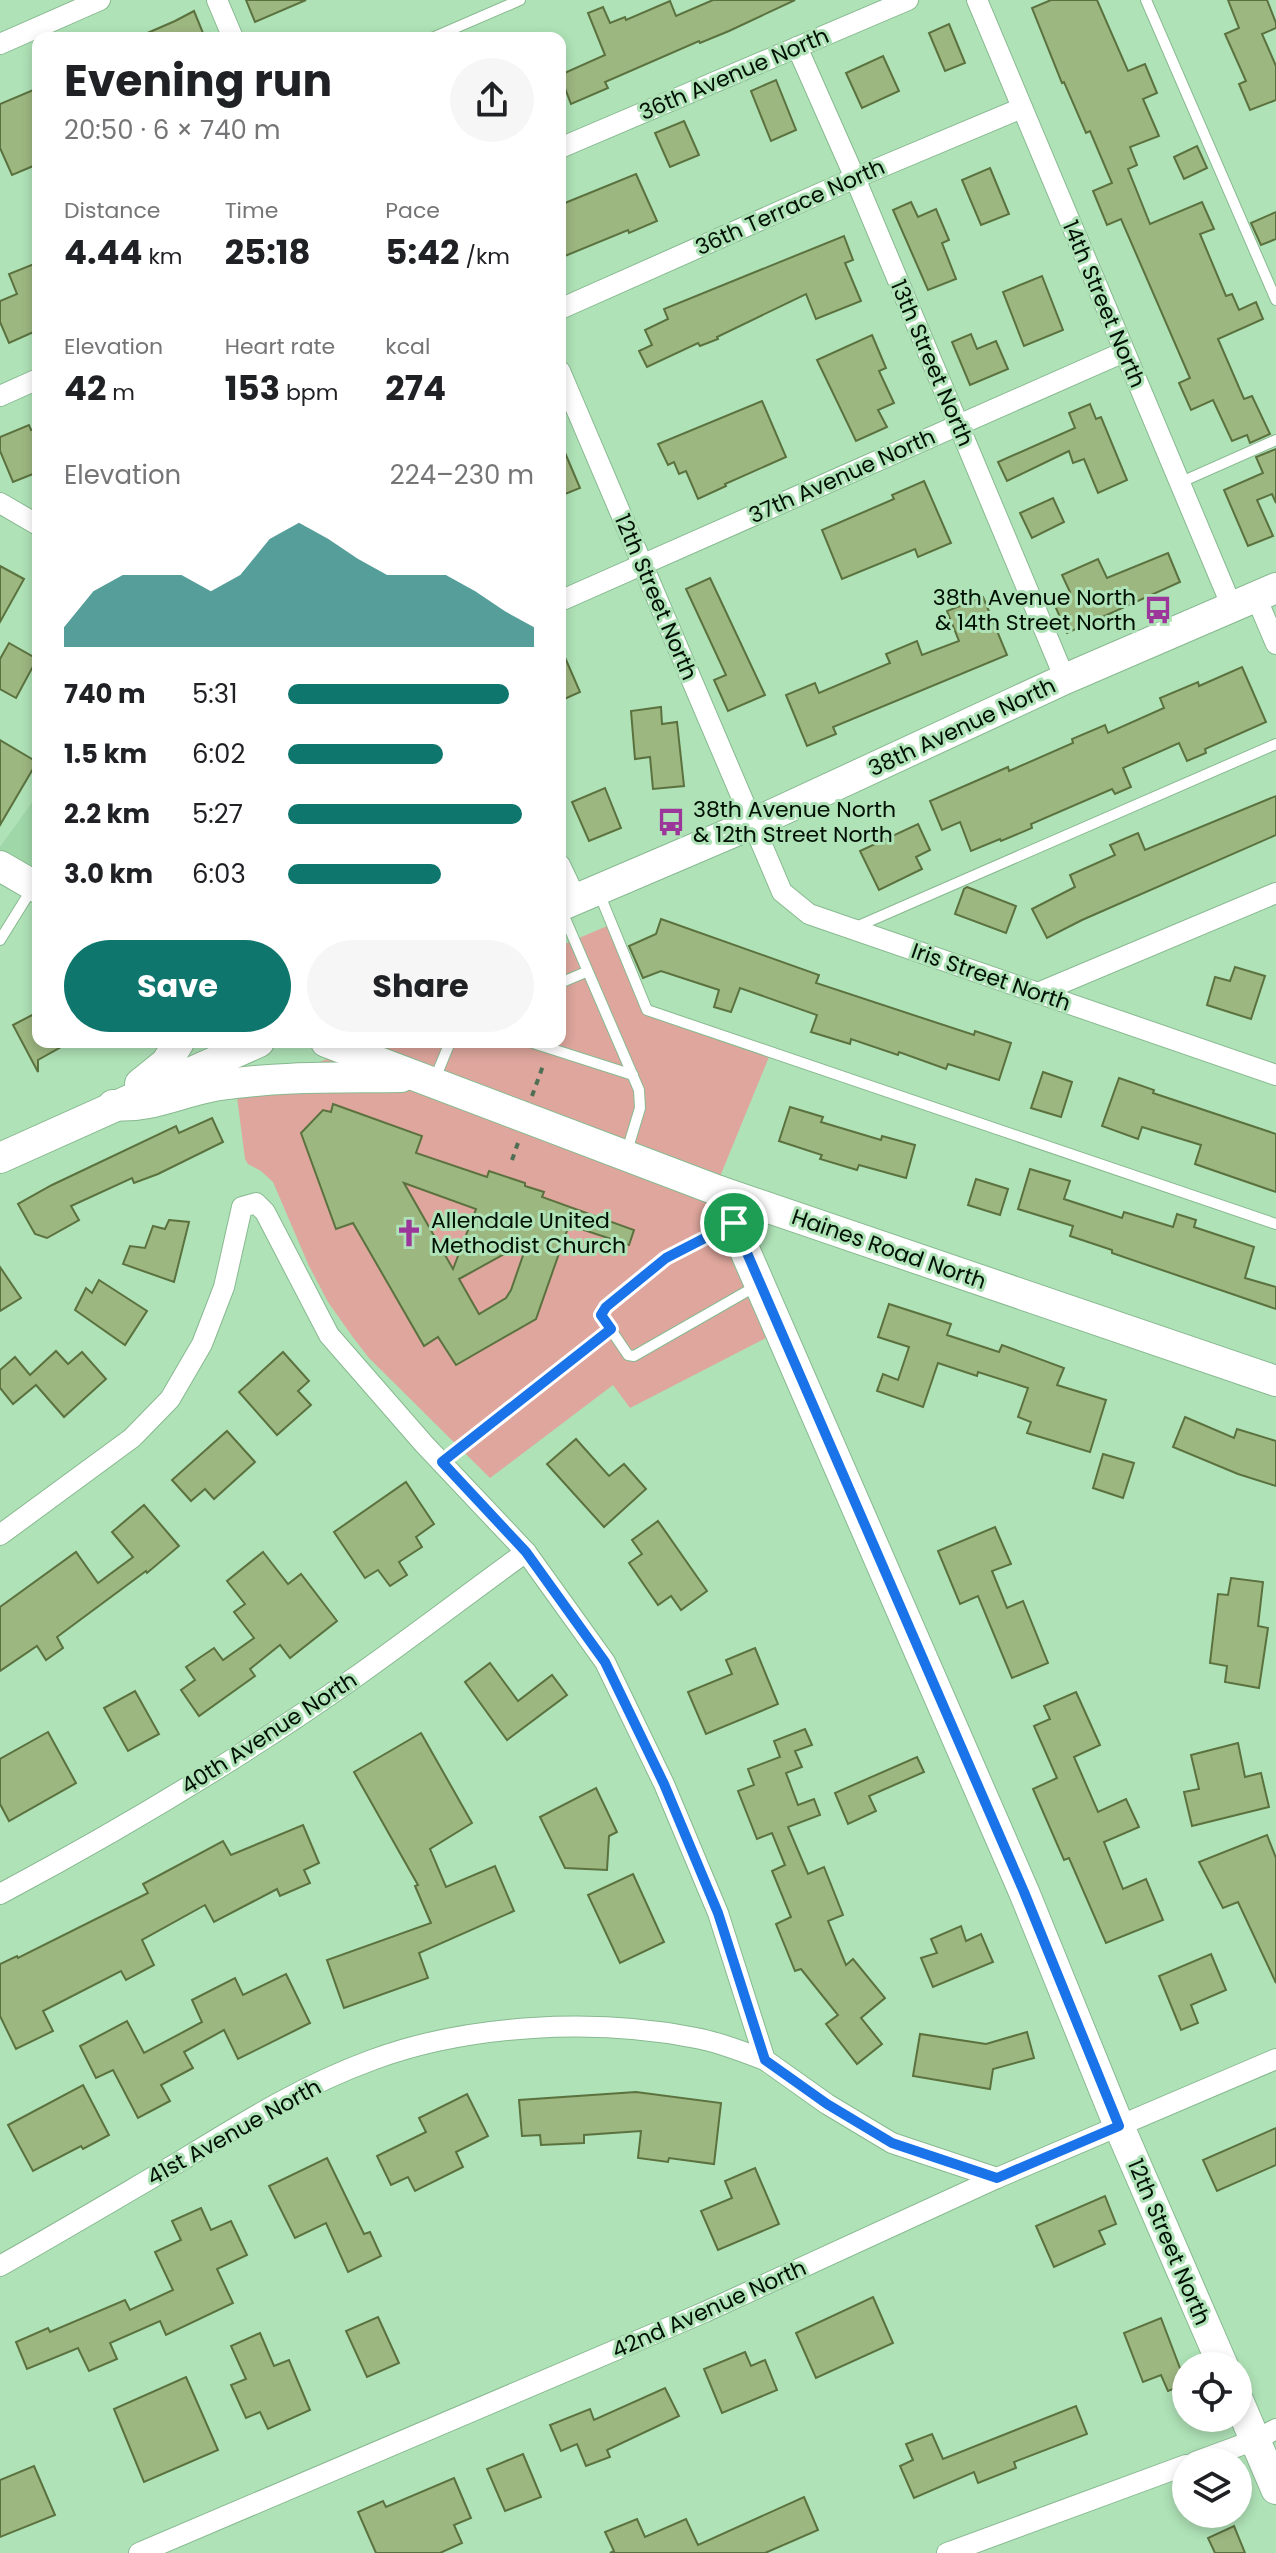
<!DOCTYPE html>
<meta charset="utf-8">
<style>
:root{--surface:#fff;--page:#f6f6f6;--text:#202124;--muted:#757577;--accent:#0f766e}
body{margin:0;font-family:Poppins,sans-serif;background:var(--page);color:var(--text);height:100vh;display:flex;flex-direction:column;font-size:30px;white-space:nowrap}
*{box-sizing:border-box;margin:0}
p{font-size:26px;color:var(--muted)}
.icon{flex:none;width:44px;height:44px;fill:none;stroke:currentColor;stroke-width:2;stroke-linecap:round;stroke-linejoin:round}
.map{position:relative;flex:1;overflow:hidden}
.details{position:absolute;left:32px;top:32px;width:534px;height:1016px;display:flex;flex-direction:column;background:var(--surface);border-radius:16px;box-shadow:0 4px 12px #0003}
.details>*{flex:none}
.buttons{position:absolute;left:1172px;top:2352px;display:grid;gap:16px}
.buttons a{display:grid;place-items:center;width:80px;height:80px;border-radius:50%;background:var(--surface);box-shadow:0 4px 12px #0003;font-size:40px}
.pin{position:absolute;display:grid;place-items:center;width:68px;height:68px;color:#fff;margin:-34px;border:4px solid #fff;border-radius:50%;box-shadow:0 2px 8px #0007}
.round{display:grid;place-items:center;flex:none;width:84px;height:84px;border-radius:42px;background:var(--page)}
.summary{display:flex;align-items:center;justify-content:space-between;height:136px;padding:0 32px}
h1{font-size:44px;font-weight:700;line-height:60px}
.figures{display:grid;grid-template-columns:repeat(3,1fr);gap:12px;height:136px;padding:8px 32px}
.figures div{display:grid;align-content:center}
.figures b{font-size:34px;font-weight:700}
.figures small{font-size:22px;font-weight:400}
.figures p{font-size:22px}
.chart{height:224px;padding:16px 32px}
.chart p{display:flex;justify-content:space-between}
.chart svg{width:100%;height:144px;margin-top:8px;fill:var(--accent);opacity:.7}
.primary-button{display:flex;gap:16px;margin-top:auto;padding:16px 32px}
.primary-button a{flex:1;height:92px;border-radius:48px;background:var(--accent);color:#fff;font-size:32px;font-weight:700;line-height:92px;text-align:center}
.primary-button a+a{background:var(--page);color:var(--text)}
ul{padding:0 32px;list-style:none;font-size:26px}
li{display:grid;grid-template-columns:128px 96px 1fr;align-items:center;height:60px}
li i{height:20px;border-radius:10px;background:var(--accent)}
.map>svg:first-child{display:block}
</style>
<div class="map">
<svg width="1276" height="2553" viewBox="0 0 1276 2553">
<rect width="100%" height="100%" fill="#afe2b7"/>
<polygon fill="#9fd7a8" points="38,794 38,874 0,853 0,847"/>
<polygon fill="#dea69d" points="612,924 647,1010 771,1052 708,1206 766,1338 630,1408 613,1385 490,1478 369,1358 352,1336 328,1302 309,1266 273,1182 261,1171 248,1164 245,1159 237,1097 367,1042 560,1042 560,946"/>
<g fill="#9db781" stroke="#5b723f" stroke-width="2" fill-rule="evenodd">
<polygon points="246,0 306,0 255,22"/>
<polygon points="713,0 795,0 729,31 700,43 699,41 605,82 608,88 571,104 560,75 605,55 588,13 603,7 610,23 625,17 626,20 670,1 676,16"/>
<polygon points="1051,0 1097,0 1128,71 1145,64 1157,93 1143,99 1159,136 1130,147 1137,165 1128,169 1150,224 1202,202 1214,229 1200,234 1226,296 1232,294 1239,310 1256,302 1263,319 1218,339 1244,399 1252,396 1270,434 1250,443 1247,435 1232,441 1213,400 1191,410 1179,383 1190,378 1121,219 1107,225 1093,191 1112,183 1090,131 1086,133 1064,82 1062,83 1032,8"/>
<polygon points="1228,0 1267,0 1276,23 1276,28 1262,34 1276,66 1276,100 1250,110 1239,84 1246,81 1225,34 1239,28"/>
<polygon points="194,11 205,38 136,38 175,21"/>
<polygon points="949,24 965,63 945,71 929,33"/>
<polygon points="883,56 899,91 862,108 846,73"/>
<polygon points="776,80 796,130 771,141 751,91"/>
<polygon points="38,88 38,164 12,175 0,148 0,104"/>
<polygon points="684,121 699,155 670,167 655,133"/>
<polygon points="1197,146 1207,168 1184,179 1174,157"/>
<polygon points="990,168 1009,214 981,225 962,180"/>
<polygon points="636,174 657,221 629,233 628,230 560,258 560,205"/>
<polygon points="911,202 918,217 936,209 949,240 942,243 956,279 928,290 893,210"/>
<polygon points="1276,212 1276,239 1261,245 1251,223"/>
<polygon points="844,236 853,260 845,263 861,301 816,319 806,294 717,337 718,339 700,346 698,343 647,367 639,351 652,345 645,330 668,319 664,309"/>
<polygon points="34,264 38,274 38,330 9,343 0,322 0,301 17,294 9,274"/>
<polygon points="1042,276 1063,330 1024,346 1003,292"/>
<polygon points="971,334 977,349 996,341 1008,369 970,385 952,342"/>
<polygon points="872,335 886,368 879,371 894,403 878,410 887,427 856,441 817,360"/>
<polygon points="762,401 786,457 725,484 726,486 698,499 686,471 679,474 674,462 668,465 658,444"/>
<polygon points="1090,404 1096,419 1101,417 1127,480 1098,493 1084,459 1073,463 1069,451 1007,481 998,462 1075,428 1069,413"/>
<polygon points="29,425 31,430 38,427 38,472 13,482 0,451 0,437"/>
<polygon points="560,441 580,488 560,496"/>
<polygon points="1276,449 1276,503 1272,494 1257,500 1273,536 1248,546 1224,490 1263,473 1256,457"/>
<polygon points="924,481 951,543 918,557 915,549 842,579 822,530 894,499 892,495"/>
<polygon points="1053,498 1064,522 1032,538 1020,513"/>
<polygon points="1168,553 1180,582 1067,633 1052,599 1070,592 1062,575 1098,559 1107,578"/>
<polygon points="0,566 24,579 0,622"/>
<polygon points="710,578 765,695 728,711 714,680 726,675 686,589"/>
<polygon points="983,597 1007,655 833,727 836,734 807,746 786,695 815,683 819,693 890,663 886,654 917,641 922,655 959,641 947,611"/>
<polygon points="9,643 37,659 16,698 0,689 0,659"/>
<polygon points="560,646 580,692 560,701"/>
<polygon points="1242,667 1266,722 1205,749 1206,753 1187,761 1179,743 1123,768 1131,787 1115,794 1112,789 1031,824 1032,828 1001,841 1000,839 971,851 960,822 942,830 930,801 1008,767 1009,771 1073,743 1072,739 1105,725 1108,733 1164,708 1160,698 1198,682 1199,686"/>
<polygon points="661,707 662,724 677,722 684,786 653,789 650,757 635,759 631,711"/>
<polygon points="0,740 37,762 0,825"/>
<polygon points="605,788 621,828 589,841 572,802"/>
<polygon points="1276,796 1276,835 1082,920 1047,938 1032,909 1075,887 1070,875 1115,855 1110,845 1138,833 1145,850"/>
<polygon points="918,824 930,850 916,857 922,869 879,890 860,851"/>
<polygon points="967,887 1016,906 1006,933 955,914 964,889"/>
<polygon points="661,919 819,975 816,983 974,1035 975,1031 1011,1043 999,1080 948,1064 946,1069 899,1052 898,1055 851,1039 850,1044 811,1032 817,1015 740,988 731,1012 714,1007 719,990 661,971 643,978 629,946 656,934"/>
<polygon points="1235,967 1265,976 1251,1019 1207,1005 1215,977 1230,981"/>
<polygon points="38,1012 38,1042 70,1042 38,1060 38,1072 13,1025"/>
<polygon points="1043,1072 1072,1082 1061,1117 1031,1108"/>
<polygon points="1119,1078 1154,1090 1153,1093 1276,1134 1276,1192 1195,1164 1201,1145 1142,1127 1138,1139 1102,1126"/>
<path d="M333 1104 422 1136 416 1153 487 1177 489 1171 525 1183V1186L544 1192 542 1197 634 1230 629 1245 569 1225 536 1319 456 1365 438 1337 424 1346 353 1223 336 1229 301 1133 323 1110 331 1112ZM404 1183 476 1209 453 1269ZM528 1241 511 1290 506 1298 479 1314 459 1279Z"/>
<polygon points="790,1107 823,1117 821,1122 881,1140 882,1136 915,1145 906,1178 859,1165 857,1170 820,1159 822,1155 779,1141"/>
<polygon points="212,1118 223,1142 158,1174 134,1183 132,1178 71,1206 79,1220 47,1238 35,1234 18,1204 52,1185 176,1126 179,1133"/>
<polygon points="1030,1169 1070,1181 1064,1199 1122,1218 1124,1212 1173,1227 1177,1214 1196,1220 1194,1227 1254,1247 1245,1278 1276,1287 1276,1309 1112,1253 1112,1250 1070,1236 1073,1226 1018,1209"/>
<polygon points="976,1179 1008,1189 1000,1215 968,1205"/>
<polygon points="169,1220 189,1222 174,1282 123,1264 130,1246 145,1248 153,1226 165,1229"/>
<polygon points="0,1267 21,1298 0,1311"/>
<polygon points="99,1280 147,1311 125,1345 75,1310 86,1288 92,1293"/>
<polygon points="889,1304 951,1324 947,1335 999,1352 1002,1345 1064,1368 1057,1385 1106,1400 1090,1452 1027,1433 1031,1422 1018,1417 1028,1388 978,1372 977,1376 938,1363 923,1407 877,1391 883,1374 898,1380 909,1347 878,1337"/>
<polygon points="56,1351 68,1364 82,1352 106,1379 64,1417 36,1385 13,1404 0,1388 0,1370 15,1357 30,1375"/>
<polygon points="283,1352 309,1381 298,1391 311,1405 277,1435 239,1392"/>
<polygon points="1185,1417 1234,1438 1237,1429 1276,1441 1276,1486 1238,1474 1173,1447"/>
<polygon points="227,1431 255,1462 214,1499 205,1489 191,1501 172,1480"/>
<polygon points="576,1439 609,1476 624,1464 646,1489 604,1527 547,1464"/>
<polygon points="1103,1454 1134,1463 1123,1498 1093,1488"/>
<polygon points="406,1482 434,1524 416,1537 422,1547 399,1562 407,1575 390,1586 378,1570 365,1578 334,1532"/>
<polygon points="144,1505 179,1546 147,1573 146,1571 57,1637 63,1648 46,1660 37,1646 0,1671 0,1607 76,1552 98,1583 133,1557 112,1532"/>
<polygon points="658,1521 707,1591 681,1610 671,1596 658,1605 629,1563 642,1554 632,1540"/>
<polygon points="995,1527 1011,1564 992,1571 1007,1608 1023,1601 1048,1663 1012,1678 978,1596 960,1604 938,1551"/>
<polygon points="263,1552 288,1584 301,1574 337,1621 290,1658 280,1645 250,1669 255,1676 199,1716 181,1690 195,1680 186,1667 214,1648 223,1660 254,1638 234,1612 245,1604 227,1581"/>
<polygon points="1231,1578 1263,1582 1258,1626 1268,1628 1259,1688 1225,1682 1227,1666 1210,1663 1218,1594 1228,1595"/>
<polygon points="755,1648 778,1704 706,1734 688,1692 732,1674 726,1660"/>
<polygon points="490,1663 518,1701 552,1675 567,1695 507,1740 465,1682"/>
<polygon points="135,1691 159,1734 128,1751 104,1708"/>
<polygon points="1076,1692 1100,1745 1074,1757 1098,1812 1126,1799 1139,1827 1104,1842 1123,1889 1146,1879 1163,1920 1106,1943 1069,1858 1064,1860 1033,1789 1057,1778 1034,1726 1050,1719 1044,1706"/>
<polygon points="805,1729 812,1745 795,1751 802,1767 786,1773 798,1805 814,1799 820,1815 788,1827 808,1874 824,1867 843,1915 828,1921 846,1965 853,1959 885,1998 861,2018 882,2044 857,2064 826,2024 838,2015 801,1969 795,1971 776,1924 791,1917 772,1871 785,1865 772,1833 757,1839 738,1791 754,1785 748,1769 780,1757 774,1741"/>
<polygon points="48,1732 76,1783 9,1821 0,1804 0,1759"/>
<polygon points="421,1733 472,1823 430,1849 446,1887 495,1866 514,1911 419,1953 428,1978 344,2008 327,1960 431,1923 415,1886 418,1885 354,1772"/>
<polygon points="1238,1743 1245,1777 1261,1773 1269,1807 1192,1826 1184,1792 1199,1789 1191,1755"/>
<polygon points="917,1757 924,1772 869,1796 876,1811 848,1824 835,1793"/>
<polygon points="596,1788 617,1832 609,1836 607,1870 565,1868 540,1817"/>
<polygon points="303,1825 319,1863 304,1870 310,1883 280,1896 277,1889 214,1922 205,1905 142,1940 154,1965 126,1980 121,1971 43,2011 53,2031 16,2049 0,2016 0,1964 17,1956 18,1958 148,1893 143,1884 223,1841 231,1855"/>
<polygon points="1267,1835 1276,1858 1276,1983 1238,1902 1223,1908 1199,1862"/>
<polygon points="633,1874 664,1942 620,1963 588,1895"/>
<polygon points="961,1926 966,1941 981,1934 993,1962 933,1987 921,1958 937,1953 931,1939"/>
<polygon points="1211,1954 1226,1990 1191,2005 1198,2023 1181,2030 1159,1976"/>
<polygon points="286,1974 310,2023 238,2059 224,2030 184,2052 193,2068 161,2085 170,2101 138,2118 113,2070 96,2078 80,2046 127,2021 144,2053 202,2022 192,2000 235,1978 243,1995"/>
<polygon points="1027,2032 1034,2058 993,2069 990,2089 913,2076 920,2034 986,2044"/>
<polygon points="83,2085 109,2135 83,2149 81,2146 33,2171 8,2125"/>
<polygon points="636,2092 721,2103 714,2164 669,2158 668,2162 638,2158 641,2131 584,2135 584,2143 541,2145 540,2135 522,2136 519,2100"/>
<polygon points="467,2094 488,2136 456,2152 463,2167 415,2191 408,2177 391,2185 377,2156 426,2132 419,2118"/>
<polygon points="1276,2128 1276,2165 1217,2191 1203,2160"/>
<polygon points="327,2158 364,2234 370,2232 381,2256 348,2272 326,2223 295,2238 269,2186"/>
<polygon points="755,2168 779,2224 718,2250 701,2211 732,2198 725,2181"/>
<polygon points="1105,2196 1116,2224 1099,2231 1105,2244 1054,2267 1036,2226"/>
<polygon points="201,2208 211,2230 231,2221 247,2255 217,2269 233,2303 166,2335 160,2321 110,2343 117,2359 89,2371 78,2348 27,2369 16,2342 48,2328 50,2332 125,2300 130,2310 173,2290 155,2252 181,2240 172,2221"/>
<polygon points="873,2297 893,2343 816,2378 796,2333"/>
<polygon points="378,2317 399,2363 367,2377 346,2331"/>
<polygon points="1161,2318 1186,2384 1168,2391 1161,2375 1143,2382 1124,2333"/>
<polygon points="260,2333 274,2366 289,2360 310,2410 268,2429 260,2412 246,2418 231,2385 246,2379 231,2346"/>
<polygon points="745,2352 751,2366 765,2360 777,2390 722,2413 704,2369"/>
<polygon points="186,2377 218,2450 144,2482 114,2409"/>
<polygon points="665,2388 679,2416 607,2450 610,2457 586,2466 577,2444 561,2451 550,2425 590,2409 594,2420"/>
<polygon points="1076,2406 1087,2434 1014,2462 1016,2468 978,2483 974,2472 914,2498 900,2466 913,2460 906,2444 932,2434 943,2459"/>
<polygon points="523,2454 541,2497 505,2511 487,2469"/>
<polygon points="34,2466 55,2515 0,2537 0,2480"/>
<polygon points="454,2478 471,2518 454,2525 462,2543 440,2553 376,2553 358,2512 383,2501 386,2507"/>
<polygon points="804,2497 818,2530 765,2553 610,2553 614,2551 605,2532 637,2519 645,2537 686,2519 698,2545"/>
<polygon points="1234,2526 1245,2553 1215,2553 1208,2538"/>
</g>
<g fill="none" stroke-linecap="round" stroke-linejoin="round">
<defs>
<g id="lane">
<polyline points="1146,0 1276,300"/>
<polyline points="432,38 520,0"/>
<polyline points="1179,483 1276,440"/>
<polyline points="599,893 647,1010 1276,1224"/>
<polyline points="561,909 639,1090 640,1108 627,1151"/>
<polyline points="856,927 1276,744"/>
<polyline points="0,940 33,887"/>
<polyline points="560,983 586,972"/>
<polyline points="530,1042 633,1075"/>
<polyline points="434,1081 450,1042"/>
<polyline points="732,1224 666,1258 606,1307 601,1315 628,1355 634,1356 758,1285"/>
<polyline points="442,1462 611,1329"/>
</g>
<g id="street">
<polyline points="217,0 233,38"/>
<polyline points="977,0 1232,607"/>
<polyline points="0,44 100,0"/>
<polyline points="797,47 855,178 1065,679"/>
<polyline points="560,148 908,0"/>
<polyline points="560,309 855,178 1022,108"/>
<polyline points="560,371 782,892 809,914 1276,1075"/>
<polyline points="0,396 38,379"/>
<polyline points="0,503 38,525"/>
<polyline points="1256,597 1276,644"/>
<polyline points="560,601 1124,352"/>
<polyline points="560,865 576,899"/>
<polyline points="1038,993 1276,893"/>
<polyline points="0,1535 132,1438 170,1399 202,1344 224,1287 242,1207 256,1203 265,1212 329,1335 424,1444 526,1552 605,1662 664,1784 718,1913 765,2060 827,2104 892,2143 997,2178"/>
<path d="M0 1894C122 1829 241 1758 354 1678 412 1637 468 1594 526 1552"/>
<path d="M0 2266C60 2232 119 2197 179 2162 241 2124 303 2085 372 2060 469 2024 595 2018 696 2038 719 2042 743 2052 765 2060"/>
<polyline points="1195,2462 1255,2440 1276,2429"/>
<polyline points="139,2553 705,2312 997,2178 1276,2059"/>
<polyline points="947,2553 1186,2465"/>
</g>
<g id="secondary">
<polyline points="0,866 38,888"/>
<polyline points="560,906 752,824 1065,679 1276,588"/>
<polyline points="326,1042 719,1191 1276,1381"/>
<polyline points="140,1084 166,1063 179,1042"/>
<path d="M113 1105C151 1109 184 1090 221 1085 281 1076 340 1078 401 1077"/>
<polyline points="0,1158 259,1042"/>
<polyline points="719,1191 1024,1892 1119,2126 1223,2366"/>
<polyline points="1238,2400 1276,2489"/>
</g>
</defs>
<use href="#lane" stroke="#88b990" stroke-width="12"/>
<use href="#street" stroke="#88b990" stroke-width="22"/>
<use href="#secondary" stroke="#88b990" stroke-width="32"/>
<g stroke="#4f6f55" stroke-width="4" stroke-dasharray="6 6" stroke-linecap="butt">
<polyline points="532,1096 544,1063"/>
<polyline points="512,1160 519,1140"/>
</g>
<use href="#lane" stroke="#fff" stroke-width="10"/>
<use href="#street" stroke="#fff" stroke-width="20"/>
<use href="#secondary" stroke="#fff" stroke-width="30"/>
</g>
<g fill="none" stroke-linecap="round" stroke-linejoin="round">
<defs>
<polygon id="route" points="734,1223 1024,1892 1119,2126 997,2178 892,2143 827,2104 765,2060 718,1913 664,1784 605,1662 526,1552 442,1462 611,1329 601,1315 606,1307 666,1258"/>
</defs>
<use href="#route" stroke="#fff" stroke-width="16"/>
<use href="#route" stroke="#1a73e8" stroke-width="10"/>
</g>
<defs>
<symbol id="bus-bare" viewBox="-9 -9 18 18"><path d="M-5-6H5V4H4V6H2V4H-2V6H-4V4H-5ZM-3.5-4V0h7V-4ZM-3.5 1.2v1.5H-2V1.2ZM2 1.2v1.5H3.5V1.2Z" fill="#9d369a" stroke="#afe2b7" stroke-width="2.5" paint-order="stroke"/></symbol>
<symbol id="church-bare" viewBox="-9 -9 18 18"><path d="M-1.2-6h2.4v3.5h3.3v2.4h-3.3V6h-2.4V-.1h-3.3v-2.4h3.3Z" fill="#9d369a" stroke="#afe2b7" stroke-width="2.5" paint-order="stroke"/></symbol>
</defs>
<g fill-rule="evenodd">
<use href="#bus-bare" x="1138" y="590" width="40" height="40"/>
<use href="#bus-bare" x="651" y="802" width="40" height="40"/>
<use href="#church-bare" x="389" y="1213" width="40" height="40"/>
</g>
<g text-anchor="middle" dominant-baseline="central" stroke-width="6" stroke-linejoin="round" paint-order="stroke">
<g font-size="22" fill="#011104" stroke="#afe2b7">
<text transform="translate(734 74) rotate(-23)">36th Avenue North</text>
<text transform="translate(790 207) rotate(-24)">36th Terrace North</text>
<text transform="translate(1104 304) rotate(67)">14th Street North</text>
<text transform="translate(932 363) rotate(67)">13th Street North</text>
<text transform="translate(842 476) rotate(-24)">37th Avenue North</text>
<text transform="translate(656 597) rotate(67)">12th Street North</text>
<text transform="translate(962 727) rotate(-25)">38th Avenue North</text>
<text transform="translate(991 977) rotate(19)">Iris Street North</text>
<text transform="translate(889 1249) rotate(19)">Haines Road North</text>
<text transform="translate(269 1733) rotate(-33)">40th Avenue North</text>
<text transform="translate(234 2132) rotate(-29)">41st Avenue North</text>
<text transform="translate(1169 2242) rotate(67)">12th Street North</text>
<text transform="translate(709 2309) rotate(-24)">42nd Avenue North</text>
</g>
<g font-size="22" fill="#011104" stroke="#afe2b7" text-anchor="start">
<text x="1136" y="597" text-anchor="end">38th Avenue North<tspan x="1136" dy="25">&amp; 14th Street North</tspan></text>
<text x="693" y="809">38th Avenue North<tspan x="693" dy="25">&amp; 12th Street North</tspan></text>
<text x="431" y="1220">Allendale United<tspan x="431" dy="25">Methodist Church</tspan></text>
</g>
</g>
</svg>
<div class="buttons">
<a><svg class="icon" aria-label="locate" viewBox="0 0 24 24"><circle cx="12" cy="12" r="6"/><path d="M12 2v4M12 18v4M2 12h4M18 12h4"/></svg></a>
<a><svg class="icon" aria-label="layers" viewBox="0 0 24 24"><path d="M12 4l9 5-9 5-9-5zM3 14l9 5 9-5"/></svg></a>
</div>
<div class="pin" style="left:734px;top:1223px;background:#1e9e55"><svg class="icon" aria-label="arrive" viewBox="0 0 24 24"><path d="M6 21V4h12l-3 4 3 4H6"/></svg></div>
<section class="details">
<div class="summary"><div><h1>Evening run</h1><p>20:50 · 6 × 740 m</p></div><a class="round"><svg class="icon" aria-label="share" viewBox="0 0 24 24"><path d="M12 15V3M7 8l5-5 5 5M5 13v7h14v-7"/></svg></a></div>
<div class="figures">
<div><p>Distance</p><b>4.44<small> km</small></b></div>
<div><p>Time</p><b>25:18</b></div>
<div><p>Pace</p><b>5:42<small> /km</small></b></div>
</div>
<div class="figures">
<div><p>Elevation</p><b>42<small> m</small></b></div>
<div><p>Heart rate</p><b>153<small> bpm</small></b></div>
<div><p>kcal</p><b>274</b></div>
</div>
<div class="chart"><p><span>Elevation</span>224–230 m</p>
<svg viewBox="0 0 160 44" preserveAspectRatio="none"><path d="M0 44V38L10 27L20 22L30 22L40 22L50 27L60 22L70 11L80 6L90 11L100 17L110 22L120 22L130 22L140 27L150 33L160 38V44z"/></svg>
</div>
<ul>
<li><b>740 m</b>5:31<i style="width:90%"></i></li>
<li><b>1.5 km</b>6:02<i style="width:63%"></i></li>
<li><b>2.2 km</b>5:27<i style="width:95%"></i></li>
<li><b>3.0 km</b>6:03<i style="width:62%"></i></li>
</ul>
<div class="primary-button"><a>Save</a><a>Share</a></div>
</section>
</div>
